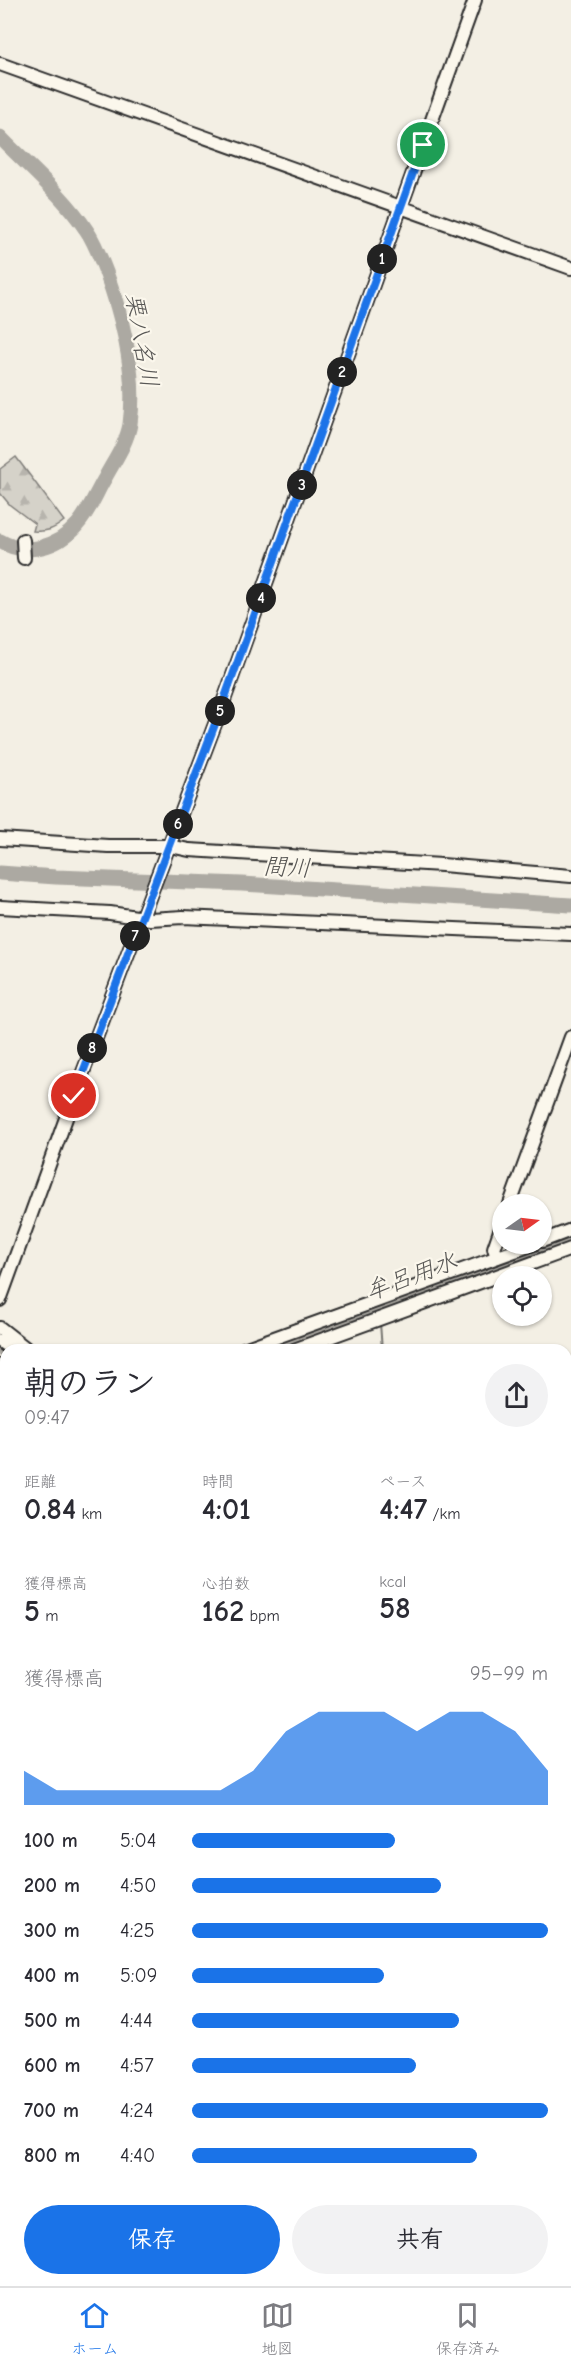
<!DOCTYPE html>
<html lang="ja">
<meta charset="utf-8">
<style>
:root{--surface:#fff;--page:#f2f2f3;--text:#2b2b33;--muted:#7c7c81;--line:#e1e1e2;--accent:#1a73e8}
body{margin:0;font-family:"Comic Neue","Klee One",sans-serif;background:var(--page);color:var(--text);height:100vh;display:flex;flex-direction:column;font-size:22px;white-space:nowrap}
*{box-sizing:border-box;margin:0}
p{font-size:20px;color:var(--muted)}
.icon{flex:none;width:33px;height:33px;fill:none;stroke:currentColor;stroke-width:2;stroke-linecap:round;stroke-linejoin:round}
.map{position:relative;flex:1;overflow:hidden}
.panel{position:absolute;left:0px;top:1344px;width:572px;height:942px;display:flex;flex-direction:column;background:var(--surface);border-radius:18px 18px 0 0;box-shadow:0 2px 4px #0004}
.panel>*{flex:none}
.needle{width:39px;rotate:76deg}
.buttons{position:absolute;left:492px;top:1194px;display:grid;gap:12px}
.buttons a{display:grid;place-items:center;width:60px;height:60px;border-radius:50%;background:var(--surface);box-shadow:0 2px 4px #0004;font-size:30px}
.pin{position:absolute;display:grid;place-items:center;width:51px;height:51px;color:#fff;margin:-26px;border:3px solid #fff;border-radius:50%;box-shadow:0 2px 6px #0007}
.km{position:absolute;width:30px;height:30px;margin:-15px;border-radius:50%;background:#222;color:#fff;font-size:16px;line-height:30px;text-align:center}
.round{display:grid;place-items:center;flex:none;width:63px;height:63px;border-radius:32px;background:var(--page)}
.head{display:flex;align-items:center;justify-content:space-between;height:102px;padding:0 24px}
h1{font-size:33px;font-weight:800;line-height:45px}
.figures{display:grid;grid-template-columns:repeat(3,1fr);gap:9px;height:102px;padding:6px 24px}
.figures div{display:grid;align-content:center}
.figures b{font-size:30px;font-weight:800}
.figures small{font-size:16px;font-weight:400}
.figures p{font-size:16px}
.chart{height:168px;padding:12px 24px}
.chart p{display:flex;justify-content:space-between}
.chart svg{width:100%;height:108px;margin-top:6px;fill:var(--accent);opacity:.7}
.cta{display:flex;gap:12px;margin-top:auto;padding:12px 24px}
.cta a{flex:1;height:69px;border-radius:36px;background:var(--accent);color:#fff;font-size:24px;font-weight:800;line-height:69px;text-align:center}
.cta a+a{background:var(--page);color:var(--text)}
ul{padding:0 24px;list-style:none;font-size:20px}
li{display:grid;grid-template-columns:96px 72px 1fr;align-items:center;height:45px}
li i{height:15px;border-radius:8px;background:var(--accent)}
.tab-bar{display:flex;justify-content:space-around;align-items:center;height:84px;border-top:2px solid var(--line);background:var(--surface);font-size:16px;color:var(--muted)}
.tab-bar a{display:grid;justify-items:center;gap:3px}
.tab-bar .on{color:var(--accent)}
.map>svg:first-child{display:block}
</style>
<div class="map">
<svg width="571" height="2286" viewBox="0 0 571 2286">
<defs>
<pattern id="forest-firs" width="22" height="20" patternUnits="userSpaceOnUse" patternTransform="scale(1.5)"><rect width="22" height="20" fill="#d5d2c9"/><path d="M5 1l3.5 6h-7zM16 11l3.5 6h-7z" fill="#b7b4ad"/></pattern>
</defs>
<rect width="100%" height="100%" fill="#f3efe4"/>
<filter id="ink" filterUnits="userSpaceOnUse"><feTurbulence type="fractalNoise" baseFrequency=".0167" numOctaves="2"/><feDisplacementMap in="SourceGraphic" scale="12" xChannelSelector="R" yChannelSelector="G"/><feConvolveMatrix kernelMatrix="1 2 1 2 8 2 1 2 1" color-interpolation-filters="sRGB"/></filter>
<g filter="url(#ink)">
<g fill="url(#forest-firs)" stroke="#807e7a" stroke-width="1.5">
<path d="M16 457 64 521C53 530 46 532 33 531L35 524 10 505 0 493V469Z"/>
<polygon points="571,1510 571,1584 566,1586 566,1515"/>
<polygon points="6,1655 6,1710 0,1711 0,1662 6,1661"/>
<polygon points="566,1791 571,1797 571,1850 566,1852"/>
<polygon points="566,1917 571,1920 571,2031 566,2022"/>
<polygon points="0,1985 6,1994 6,2179 0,2181"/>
<polygon points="566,2195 571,2203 571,2286 532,2286 533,2280 566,2280"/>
<polygon points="74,2280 298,2280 301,2286 136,2286 132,2283 76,2285"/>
</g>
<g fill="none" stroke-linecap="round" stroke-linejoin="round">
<g stroke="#787772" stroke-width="2">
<polyline points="380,1323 382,1350"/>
<polyline points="543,2280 547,2286"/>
</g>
<g stroke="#aca9a2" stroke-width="8">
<polyline points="265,1350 571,1238"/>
<polyline points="0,1352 6,1356"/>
</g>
<g stroke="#aca9a2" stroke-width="15">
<path d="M0 137C29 167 64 196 87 231 95 243 101 259 106 272 123 319 137 374 130 424 127 443 114 461 105 478 96 493 89 512 77 525 58 547 26 557 0 541"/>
<polyline points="0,873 56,877 242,884 571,905"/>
</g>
<defs>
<g id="minor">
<polyline points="0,64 571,268"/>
<polyline points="23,540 24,558"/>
<polyline points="0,839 108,846 170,846 189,850 442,865 571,876"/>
<polyline points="0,907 110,913 150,919 183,917 571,934"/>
<polyline points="510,1204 571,1037"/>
<polyline points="542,1241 571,1230"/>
<polyline points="497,1257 494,1248 502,1225"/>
<polyline points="0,1300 74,1096 223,703 475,0"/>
<polyline points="0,1328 28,1350"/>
<polyline points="0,1341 12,1350"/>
<polyline points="241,1350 534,1244"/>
<polyline points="294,1350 571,1249"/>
<polyline points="0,1366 6,1371"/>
<polyline points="566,1397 571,1382"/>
<polyline points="566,1642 568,1654 566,1670"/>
<polyline points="566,1782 571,1782"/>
<polyline points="0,1792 6,1786"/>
<polyline points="566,2065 571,2066"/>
<polyline points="456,2280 457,2286"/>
</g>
<g id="major">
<polyline points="0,1881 6,1882"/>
<polyline points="307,2280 310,2286"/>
</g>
</defs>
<use href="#minor" stroke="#2b2b2b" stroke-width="16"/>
<use href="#major" stroke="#2b2b2b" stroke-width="20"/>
<use href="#minor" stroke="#fbf7ec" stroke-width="12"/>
<use href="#major" stroke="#fbf7ec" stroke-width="15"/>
</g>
</g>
<g fill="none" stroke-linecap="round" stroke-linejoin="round" filter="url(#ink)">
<defs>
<polyline id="route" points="74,1096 223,703 423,145"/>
</defs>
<use href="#route" stroke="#fff" stroke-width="12"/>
<use href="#route" stroke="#1a73e8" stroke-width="8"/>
</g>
<g text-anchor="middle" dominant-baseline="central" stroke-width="4.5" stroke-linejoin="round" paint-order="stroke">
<g font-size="24" font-style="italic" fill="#585755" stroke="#fbf7ec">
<text transform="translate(142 340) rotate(80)">栗八名川</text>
<text transform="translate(287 867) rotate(3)">間川</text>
<text transform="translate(411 1276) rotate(-20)">牟呂用水</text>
</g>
</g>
</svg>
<div class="buttons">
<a><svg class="needle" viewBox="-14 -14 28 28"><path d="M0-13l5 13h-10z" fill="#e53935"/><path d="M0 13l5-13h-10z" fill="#7c7c81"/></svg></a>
<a><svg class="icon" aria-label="locate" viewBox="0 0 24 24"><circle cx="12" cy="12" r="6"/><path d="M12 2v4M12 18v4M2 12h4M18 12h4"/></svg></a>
</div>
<div class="pin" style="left:423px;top:145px;background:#1e9e55"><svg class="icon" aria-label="arrive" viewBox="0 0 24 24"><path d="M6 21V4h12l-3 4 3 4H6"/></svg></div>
<div class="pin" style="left:74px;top:1096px;background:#d93025"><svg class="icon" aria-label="check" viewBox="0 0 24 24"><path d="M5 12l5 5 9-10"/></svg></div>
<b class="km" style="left:382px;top:259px">1</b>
<b class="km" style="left:342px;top:372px">2</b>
<b class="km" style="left:302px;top:485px">3</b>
<b class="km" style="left:261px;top:598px">4</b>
<b class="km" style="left:220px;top:711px">5</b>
<b class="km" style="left:178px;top:824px">6</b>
<b class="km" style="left:135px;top:936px">7</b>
<b class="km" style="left:92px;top:1048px">8</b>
<section class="panel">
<div class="head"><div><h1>朝のラン</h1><p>09:47</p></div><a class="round"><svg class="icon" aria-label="share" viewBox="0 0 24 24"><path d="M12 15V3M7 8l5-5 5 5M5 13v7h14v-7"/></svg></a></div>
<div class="figures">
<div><p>距離</p><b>0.84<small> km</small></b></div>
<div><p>時間</p><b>4:01</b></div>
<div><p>ペース</p><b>4:47<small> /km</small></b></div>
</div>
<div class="figures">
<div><p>獲得標高</p><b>5<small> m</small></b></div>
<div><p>心拍数</p><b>162<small> bpm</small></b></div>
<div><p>kcal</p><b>58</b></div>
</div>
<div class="chart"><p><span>獲得標高</span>95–99 m</p>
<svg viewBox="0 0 160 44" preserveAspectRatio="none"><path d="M0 44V30L10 38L20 38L30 38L40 38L50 38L60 38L70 30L80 14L90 6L100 6L110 6L120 14L130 6L140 6L150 14L160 30V44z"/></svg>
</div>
<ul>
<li><b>100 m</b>5:04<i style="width:57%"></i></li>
<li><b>200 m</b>4:50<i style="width:70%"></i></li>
<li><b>300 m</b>4:25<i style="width:100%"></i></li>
<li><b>400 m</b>5:09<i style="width:54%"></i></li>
<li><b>500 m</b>4:44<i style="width:75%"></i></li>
<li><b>600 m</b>4:57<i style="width:63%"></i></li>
<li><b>700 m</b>4:24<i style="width:100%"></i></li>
<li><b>800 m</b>4:40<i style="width:80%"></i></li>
</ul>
<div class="cta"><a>保存</a><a>共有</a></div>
</section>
</div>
<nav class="tab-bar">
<a class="on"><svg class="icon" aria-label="home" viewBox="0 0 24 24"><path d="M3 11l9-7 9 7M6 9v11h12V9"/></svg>ホーム</a>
<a><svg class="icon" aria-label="map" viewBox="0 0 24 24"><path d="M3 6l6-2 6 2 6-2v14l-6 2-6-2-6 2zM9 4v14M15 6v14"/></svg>地図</a>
<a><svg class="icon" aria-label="saved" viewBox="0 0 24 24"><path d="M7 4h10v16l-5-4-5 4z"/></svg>保存済み</a>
</nav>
